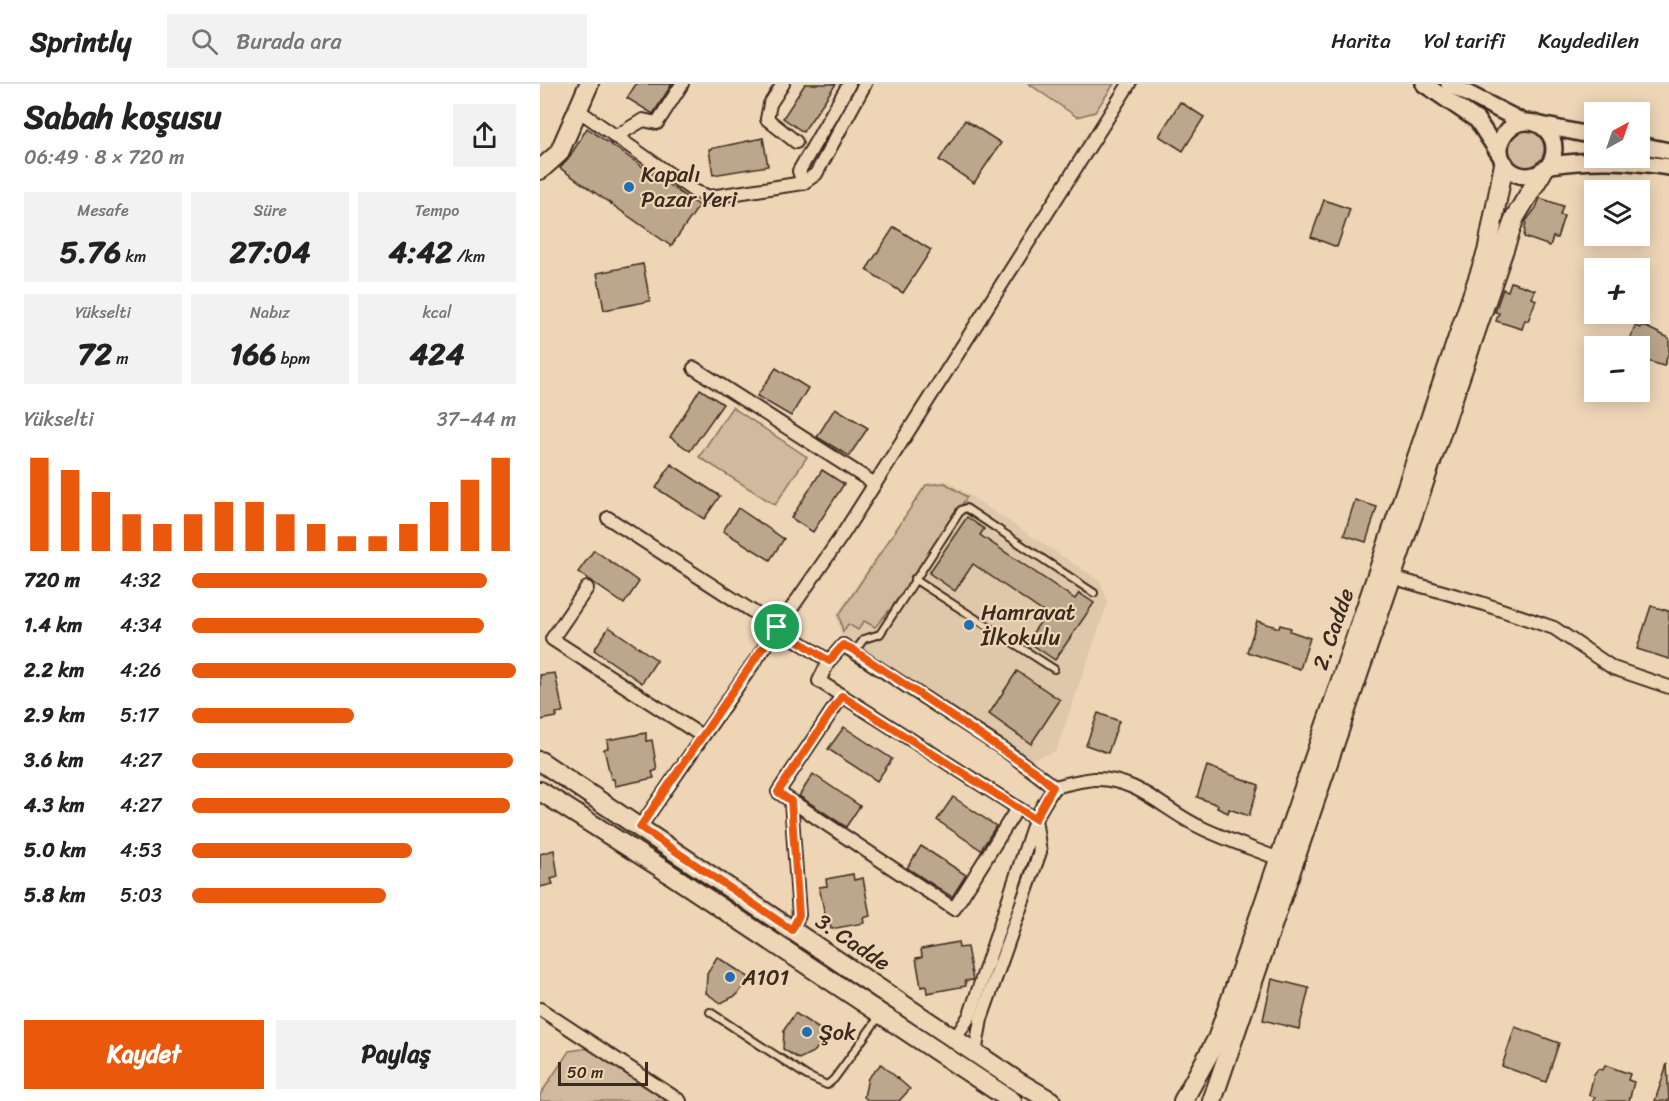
<!DOCTYPE html>
<html lang="tr">
<meta charset="utf-8">
<style>
:root{--surface:#fff;--page:#f2f2f2;--text:#222;--muted:#767676;--line:#e0e0e0;--accent:#ea580c}
body{margin:0;font-family:Sriracha,sans-serif;background:var(--page);color:var(--text);height:100vh;display:flex;flex-direction:column;font-size:22px;white-space:nowrap}
*{box-sizing:border-box;margin:0}
p{font-size:20px;color:var(--muted)}
.icon{flex:none;width:33px;height:33px;fill:none;stroke:currentColor;stroke-width:2;stroke-linecap:round;stroke-linejoin:round}
.map{position:relative;flex:1;overflow:hidden}
.details{display:flex;flex-direction:column;background:var(--surface);width:540px}
.details>*{flex:none}
.needle{width:39px;rotate:40deg}
.tools{position:absolute;left:1044px;top:18px;display:grid;gap:12px}
.tools a{display:grid;place-items:center;width:66px;height:66px;border-radius:0px;background:var(--surface);box-shadow:0 3px 15px #0003;font-size:30px}
.scale{position:absolute;left:18px;bottom:15px;width:90px;box-sizing:border-box;padding-left:6px;border:3px solid #3b2a1e;border-top:0;font-size:16px;line-height:21px;white-space:nowrap;color:#3b2a1e;-webkit-text-stroke:4px #eed5b6;paint-order:stroke}
.pin{position:absolute;display:grid;place-items:center;width:51px;height:51px;color:#fff;margin:-26px;border:3px solid #fff;border-radius:50%;box-shadow:0 2px 6px #0007}
.round{display:grid;place-items:center;flex:none;width:63px;height:63px;border-radius:0px;background:var(--page)}
.headline{display:flex;align-items:center;justify-content:space-between;height:102px;padding:0 24px}
h1{font-size:33px;font-weight:700;line-height:45px}
.stats{display:grid;grid-template-columns:repeat(3,1fr);gap:9px;height:102px;padding:6px 24px}
.stats div{display:grid;align-content:center;border-radius:0px;background:var(--page);text-align:center}
.stats b{font-size:30px;font-weight:700}
.stats small{font-size:16px;font-weight:400}
.stats p{font-size:16px}
.chart{height:168px;padding:12px 24px}
.chart p{display:flex;justify-content:space-between}
.chart svg{width:100%;height:108px;margin-top:6px;stroke:var(--accent);stroke-width:6}
.primary-button{display:flex;gap:12px;margin-top:auto;padding:12px 24px}
.primary-button a{flex:1;height:69px;border-radius:0px;background:var(--accent);color:#fff;font-size:24px;font-weight:700;line-height:69px;text-align:center}
.primary-button a+a{background:var(--page);color:var(--text)}
ul{padding:0 24px;list-style:none;font-size:20px}
li{display:grid;grid-template-columns:96px 72px 1fr;align-items:center;height:45px}
li i{height:15px;border-radius:8px;background:var(--accent)}
header{display:flex;align-items:center;gap:36px;box-sizing:border-box;height:84px;padding:0 30px;background:var(--surface);border-bottom:2px solid var(--line)}
header strong{font-size:28px}
nav{display:flex;gap:33px;margin-inline-start:auto;font-size:21px}
.search{width:420px;height:54px;background:var(--page);display:flex;align-items:center;gap:15px;box-sizing:border-box;padding:0 21px;border-radius:0px;color:var(--muted);font-size:22px}
main{display:flex;flex:1;min-height:0}
.map>svg:first-child{display:block}
</style>
<header>
<strong>Sprintly</strong>
<div class="search"><svg class="icon" aria-label="search" viewBox="0 0 24 24"><circle cx="10" cy="10" r="6"/><path d="M15 15l6 6"/></svg>Burada ara</div>
<nav><a>Harita</a><a>Yol tarifi</a><a>Kaydedilen</a></nav>
</header>
<main>
<section class="details">
<div class="headline"><div><h1>Sabah koşusu</h1><p>06:49 · 8 × 720 m</p></div><a class="round"><svg class="icon" aria-label="share" viewBox="0 0 24 24"><path d="M12 15V3M7 8l5-5 5 5M5 13v7h14v-7"/></svg></a></div>
<div class="stats">
<div><p>Mesafe</p><b>5.76<small> km</small></b></div>
<div><p>Süre</p><b>27:04</b></div>
<div><p>Tempo</p><b>4:42<small> /km</small></b></div>
</div>
<div class="stats">
<div><p>Yükselti</p><b>72<small> m</small></b></div>
<div><p>Nabız</p><b>166<small> bpm</small></b></div>
<div><p>kcal</p><b>424</b></div>
</div>
<div class="chart"><p><span>Yükselti</span>37–44 m</p>
<svg viewBox="0 0 160 44" preserveAspectRatio="none"><path d="M5 44V6M15 44V11M25 44V20M35 44V29M45 44V33M55 44V29M65 44V24M75 44V24M85 44V29M95 44V33M105 44V38M115 44V38M125 44V33M135 44V24M145 44V15M155 44V6"/></svg>
</div>
<ul>
<li><b>720 m</b>4:32<i style="width:91%"></i></li>
<li><b>1.4 km</b>4:34<i style="width:90%"></i></li>
<li><b>2.2 km</b>4:26<i style="width:100%"></i></li>
<li><b>2.9 km</b>5:17<i style="width:50%"></i></li>
<li><b>3.6 km</b>4:27<i style="width:99%"></i></li>
<li><b>4.3 km</b>4:27<i style="width:98%"></i></li>
<li><b>5.0 km</b>4:53<i style="width:68%"></i></li>
<li><b>5.8 km</b>5:03<i style="width:60%"></i></li>
</ul>
<div class="primary-button"><a>Kaydet</a><a>Paylaş</a></div>
</section>
<div class="map">
<svg width="1129" height="1017" viewBox="0 0 1129 1017">
<rect width="100%" height="100%" fill="#eed5b6"/>
<filter id="ink" filterUnits="userSpaceOnUse"><feTurbulence type="fractalNoise" baseFrequency=".0167" numOctaves="2"/><feDisplacementMap in="SourceGraphic" scale="12" xChannelSelector="R" yChannelSelector="G"/><feConvolveMatrix kernelMatrix="1 2 1 2 8 2 1 2 1" color-interpolation-filters="sRGB"/></filter>
<g filter="url(#ink)">
<polygon fill="#dfc7a9" points="406,396 560,497 568,518 516,667 489,676 301,551 296,532 385,400"/>
<g fill="#d0b99d" stroke="#86725e" stroke-width="1.5">
<polygon points="489,0 574,0 555,28 537,33"/>
<circle cx="985" cy="65" r="19"/>
<polygon points="192,323 267,373 235,421 159,373"/>
<polygon points="405,399 427,413 352,523 335,543 324,537 318,546 308,540 303,548 299,531 386,401"/>
<polygon points="49,964 128,1017 0,1017 0,1011 29,967"/>
</g>
<g fill="#bca68c" stroke="#3b2a1e" stroke-width="1.5">
<polygon points="96,0 132,0 113,30 87,14"/>
<polygon points="265,0 296,0 263,48 243,34"/>
<polygon points="640,18 664,33 643,67 619,52"/>
<polygon points="425,36 461,59 434,99 399,76"/>
<polygon points="47,44 159,122 131,162 20,84 29,74"/>
<polygon points="223,54 228,82 173,91 169,65"/>
<polygon points="1000,114 1023,122 1020,131 1024,132 1017,154 1013,153 1010,162 984,153 986,137 996,124"/>
<polygon points="784,116 810,125 797,163 771,153"/>
<polygon points="354,143 391,166 363,209 326,186"/>
<polygon points="103,180 110,217 64,226 57,189"/>
<polygon points="971,198 995,206 992,214 996,216 988,237 985,236 982,245 956,237 959,229 955,228 963,205 968,207"/>
<polygon points="1102,241 1129,254 1129,268 1124,282 1100,275 1100,262 1088,262 1095,242 1101,244"/>
<polygon points="236,284 268,304 251,332 217,312"/>
<polygon points="160,305 183,320 150,367 130,353"/>
<polygon points="295,324 328,344 309,372 277,353"/>
<polygon points="131,380 180,412 164,435 116,404"/>
<polygon points="282,386 304,400 273,448 251,434"/>
<polygon points="815,416 837,423 826,458 804,451"/>
<polygon points="198,424 244,455 230,476 183,447"/>
<polygon points="427,433 444,445 440,451 535,515 539,509 554,519 515,576 487,557 506,530 433,480 415,507 389,489"/>
<polygon points="54,466 99,498 84,520 38,488"/>
<polygon points="1111,522 1129,527 1129,575 1097,565"/>
<polygon points="717,537 739,544 740,541 751,544 750,547 770,554 760,585 707,568"/>
<polygon points="69,543 117,576 102,599 54,566"/>
<polygon points="477,587 520,616 491,660 449,630"/>
<polygon points="15,589 23,628 16,629 17,633 0,636 0,591"/>
<polygon points="558,629 579,637 568,669 546,661"/>
<polygon points="304,643 352,675 337,697 288,665"/>
<polygon points="106,649 106,657 112,656 117,686 112,688 114,694 75,702 74,695 71,695 64,665 68,664 67,656"/>
<polygon points="667,682 719,701 709,732 689,725 688,729 677,724 678,721 657,713"/>
<polygon points="273,690 320,722 306,743 259,712"/>
<polygon points="413,713 456,742 441,766 397,736"/>
<polygon points="381,762 426,791 412,813 367,784"/>
<polygon points="14,766 18,793 11,795 13,800 0,803 0,770"/>
<polygon points="313,790 314,796 323,794 330,832 323,834 324,839 291,845 290,839 287,840 279,803 287,802 286,795"/>
<polygon points="418,858 419,864 427,863 433,896 425,897 426,902 387,909 386,902 381,903 376,874 382,873 381,865"/>
<polygon points="177,873 210,894 197,911 181,919 166,909 167,890"/>
<polygon points="732,895 769,904 759,945 723,936"/>
<polygon points="255,929 287,950 275,967 259,975 243,965 244,946"/>
<polygon points="975,943 1019,959 1006,998 962,982"/>
<polygon points="341,980 370,1005 359,1017 329,1017 324,1013 328,994"/>
<polygon points="1127,980 1129,1017 1115,1017"/>
<polygon points="1065,981 1090,990 1088,996 1094,998 1089,1017 1053,1017 1055,1013 1049,1011 1054,990 1058,985 1063,986"/>
</g>
<g fill="none" stroke-linecap="round" stroke-linejoin="round">
<defs>
<g id="service">
<polyline points="374,495 514,585"/>
<polyline points="315,567 324,555 340,550 421,426 426,424 554,509"/>
<polyline points="170,928 267,992 287,1001 294,995 339,933"/>
</g>
<g id="minor">
<polyline points="243,0 230,20 227,35 256,58"/>
<polyline points="38,26 154,107 170,113 263,99 276,90 325,0"/>
<polyline points="75,53 103,36 117,39 142,0"/>
<polyline points="263,99 259,87 309,0"/>
<polyline points="154,284 335,400"/>
<polyline points="68,434 289,577"/>
<polyline points="851,493 941,519 1014,544 1073,584 1129,603"/>
<polyline points="47,504 12,555 162,652"/>
<polygon points="303,561 465,666 514,703 495,735 279,597 289,577"/>
<polyline points="302,612 238,708 414,825 473,731"/>
<path d="M514 703C527 700 541 696 554 695 597 693 626 728 662 744 687 756 714 765 739 775"/>
<polyline points="251,717 259,831 252,846"/>
<polyline points="100,743 303,450 589,0"/>
<polyline points="0,925 140,1017"/>
<polyline points="415,955 430,931 494,739"/>
<polyline points="435,969 441,935 500,768 495,735"/>
</g>
<g id="tertiary">
<polyline points="884,0 937,36 960,71"/>
<polyline points="909,0 983,38"/>
<circle cx="987" cy="65" r="27"/>
<polyline points="1001,41 1054,52"/>
<polyline points="1100,61 1129,67"/>
<path d="M1010 81C1055 75 1083 76 1129 83"/>
</g>
<g id="secondary">
<polyline points="0,86 19,69 49,0"/>
<polyline points="0,677 477,997 511,1017"/>
<polyline points="0,707 118,782 472,1017"/>
<polyline points="643,1017 677,955 796,611 947,168 964,80"/>
<polyline points="672,1017 975,133 1003,87"/>
</g>
</defs>
<use href="#service" stroke="#3b2a1e" stroke-width="10"/>
<use href="#minor" stroke="#3b2a1e" stroke-width="16"/>
<use href="#tertiary" stroke="#3b2a1e" stroke-width="20"/>
<use href="#secondary" stroke="#3b2a1e" stroke-width="22"/>
<use href="#service" stroke="#eed5b6" stroke-width="6"/>
<use href="#minor" stroke="#eed5b6" stroke-width="12"/>
<use href="#tertiary" stroke="#eed5b6" stroke-width="15"/>
<use href="#secondary" stroke="#eed5b6" stroke-width="18"/>
</g>
</g>
<g fill="none" stroke-linecap="round" stroke-linejoin="round" filter="url(#ink)">
<defs>
<polygon id="route" points="237,543 289,577 303,561 312,565 497,689 513,703 495,735 302,612 238,708 251,717 259,831 252,846 100,743"/>
</defs>
<use href="#route" stroke="#fff" stroke-width="12"/>
<use href="#route" stroke="#ea580c" stroke-width="8"/>
</g>
<g fill="#1f6fb2" stroke="#eed5b6" stroke-width="2">
<circle cx="89" cy="103" r="6"/>
<circle cx="429" cy="541" r="6"/>
<circle cx="190" cy="893" r="6"/>
<circle cx="267" cy="948" r="6"/>
</g>
<g text-anchor="middle" dominant-baseline="central" stroke-width="4.5" stroke-linejoin="round" paint-order="stroke">
<g font-size="22" fill="#3b2a1e" stroke="#eed5b6" text-anchor="start">
<text x="101" y="90">Kapalı<tspan x="101" dy="25">Pazar Yeri</tspan></text>
<text x="441" y="528">Hamravat<tspan x="441" dy="25">İlkokulu</tspan></text>
<text x="202" y="893">A101</text>
<text x="279" y="948">Şok</text>
</g>
<g font-size="22" fill="#3b2a1e" stroke="#eed5b6">
<text transform="translate(793 545) rotate(-71)">2. Cadde</text>
<text transform="translate(313 858) rotate(34)">3. Cadde</text>
</g>
</g>
</svg>
<div class="tools">
<a><svg class="needle" viewBox="-14 -14 28 28"><path d="M0-13l5 13h-10z" fill="#e53935"/><path d="M0 13l5-13h-10z" fill="#767676"/></svg></a>
<a><svg class="icon" aria-label="layers" viewBox="0 0 24 24"><path d="M12 4l9 5-9 5-9-5zM3 14l9 5 9-5"/></svg></a>
<a>+</a>
<a>−</a>
</div>
<div class="scale">50 m</div>
<div class="pin" style="left:237px;top:543px;background:#1e9e55"><svg class="icon" aria-label="arrive" viewBox="0 0 24 24"><path d="M6 21V4h12l-3 4 3 4H6"/></svg></div>
</div>
</main>
